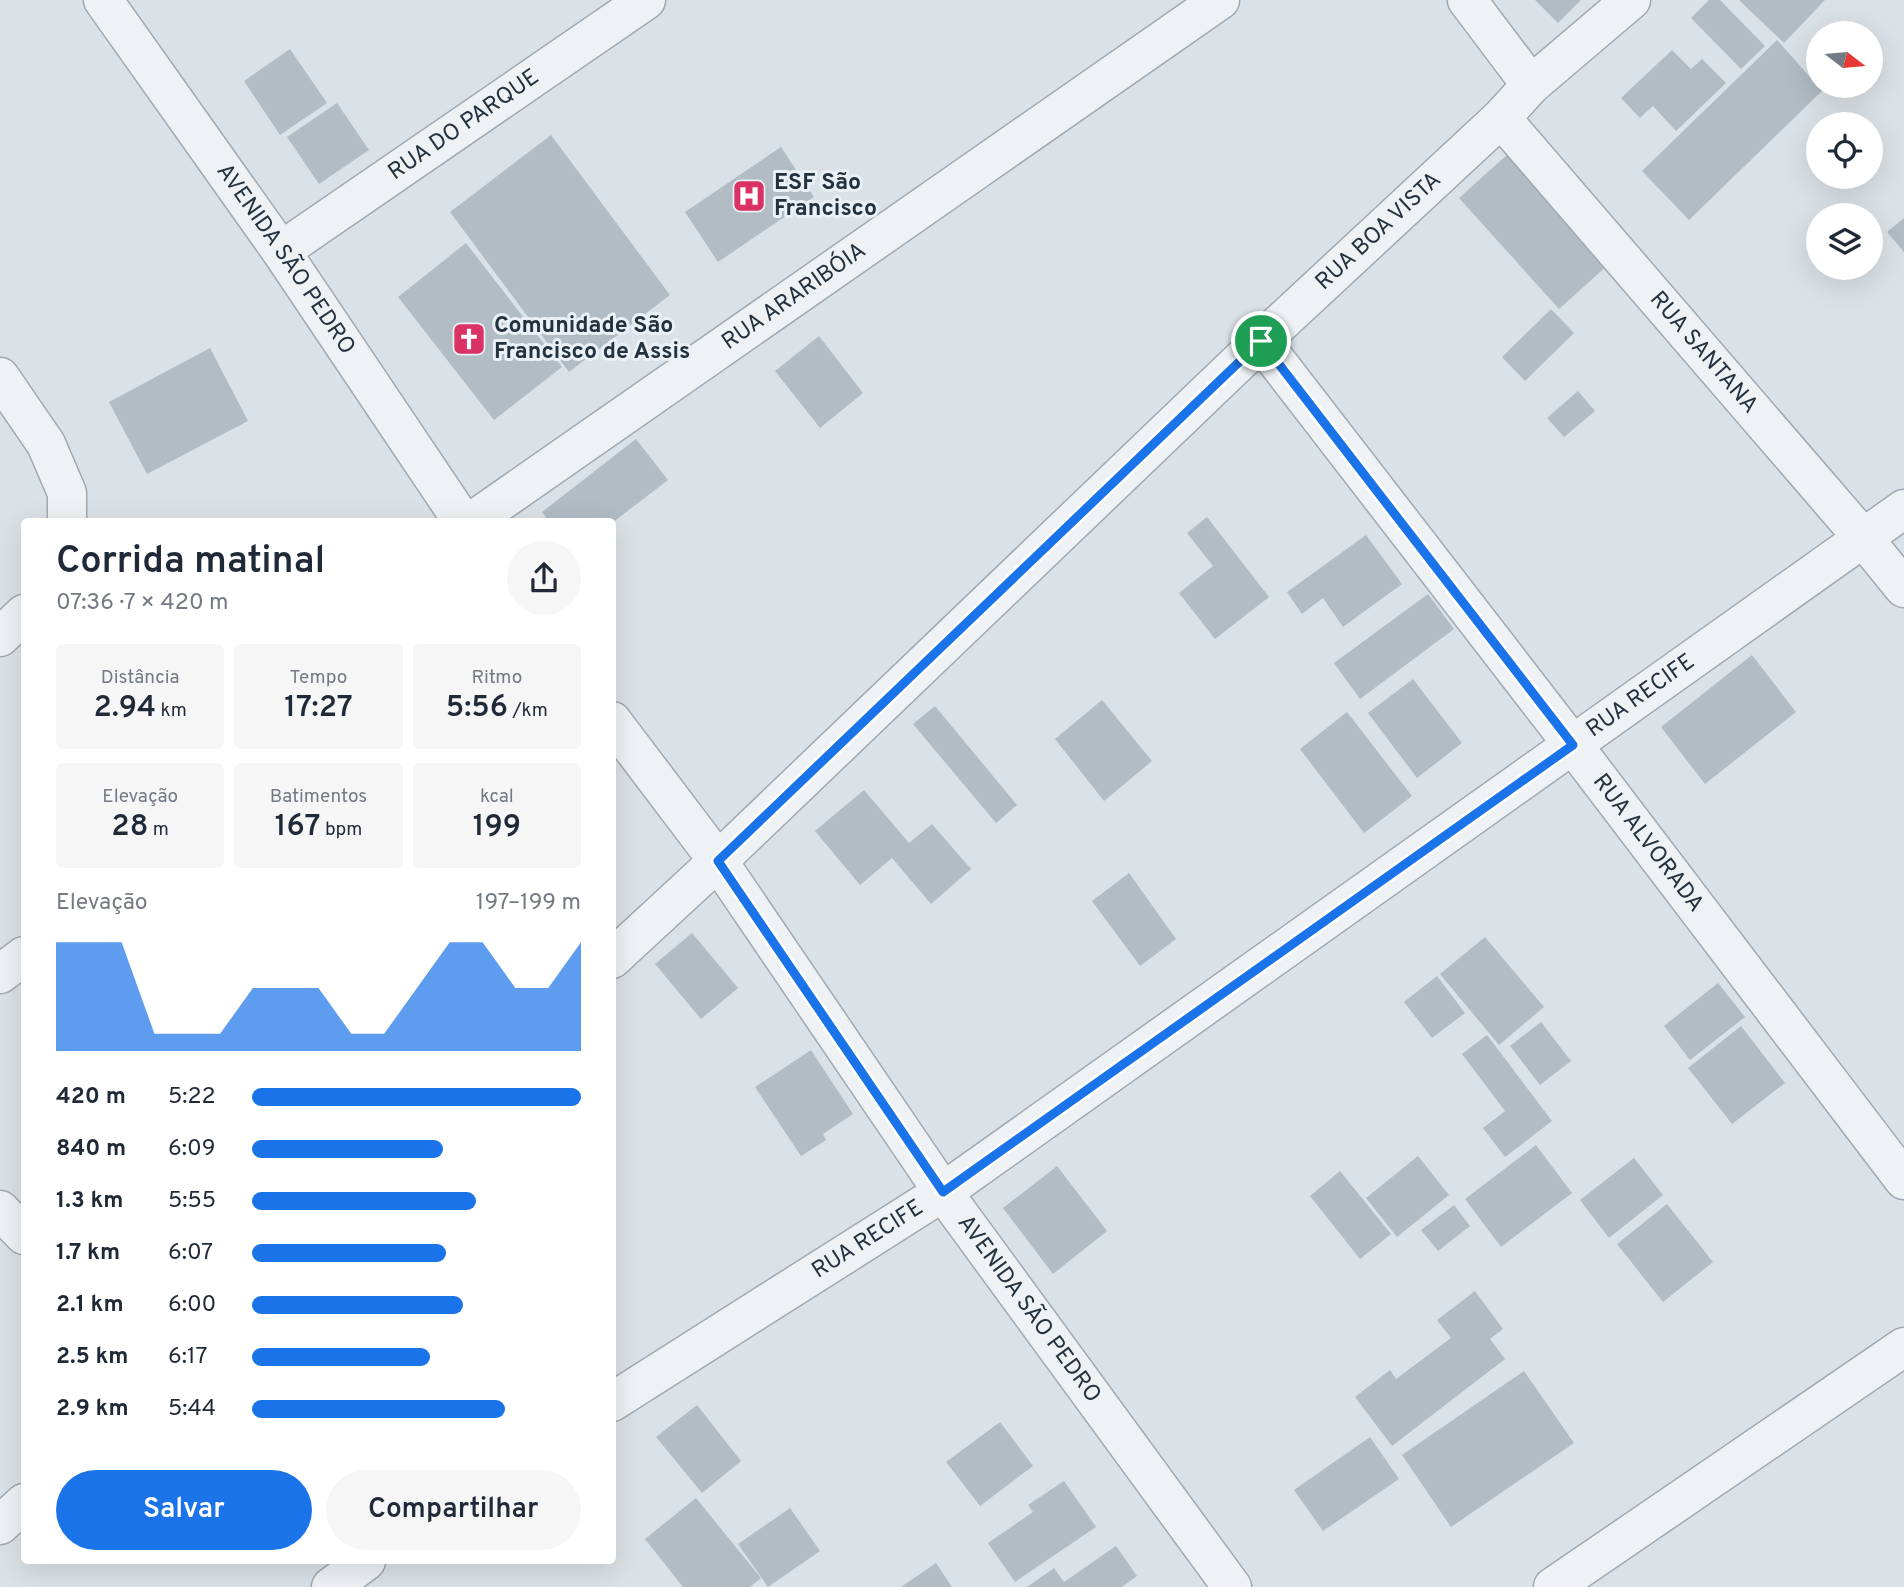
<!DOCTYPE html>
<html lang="pt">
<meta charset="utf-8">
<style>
:root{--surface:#fff;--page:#f6f6f7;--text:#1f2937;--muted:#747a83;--accent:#1a73e8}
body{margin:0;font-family:Overpass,sans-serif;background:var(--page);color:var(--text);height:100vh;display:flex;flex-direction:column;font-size:26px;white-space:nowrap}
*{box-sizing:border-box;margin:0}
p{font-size:23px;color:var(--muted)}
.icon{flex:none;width:38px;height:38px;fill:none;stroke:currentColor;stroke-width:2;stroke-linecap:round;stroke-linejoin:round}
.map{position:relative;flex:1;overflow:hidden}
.details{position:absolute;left:21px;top:518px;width:595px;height:1046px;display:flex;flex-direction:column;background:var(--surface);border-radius:7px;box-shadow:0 7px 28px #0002}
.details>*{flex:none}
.needle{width:46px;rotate:106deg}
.tools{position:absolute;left:1806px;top:21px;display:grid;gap:14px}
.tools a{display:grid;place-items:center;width:77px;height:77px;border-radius:50%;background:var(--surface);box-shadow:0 7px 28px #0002;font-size:35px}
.pin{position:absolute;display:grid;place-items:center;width:60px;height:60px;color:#fff;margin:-30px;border:4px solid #fff;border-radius:50%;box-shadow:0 2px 7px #0007}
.round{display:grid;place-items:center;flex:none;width:74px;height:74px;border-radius:37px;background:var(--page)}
.overview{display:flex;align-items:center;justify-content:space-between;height:119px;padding:0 35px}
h1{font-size:38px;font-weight:600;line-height:52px}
.metrics{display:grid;grid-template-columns:repeat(3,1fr);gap:10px;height:119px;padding:7px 35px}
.metrics div{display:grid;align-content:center;border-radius:7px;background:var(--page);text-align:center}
.metrics b{font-size:30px;font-weight:600}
.metrics small{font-size:19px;font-weight:400}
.metrics p{font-size:19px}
.chart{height:196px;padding:14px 35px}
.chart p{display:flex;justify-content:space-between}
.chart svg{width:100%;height:126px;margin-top:7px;fill:var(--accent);opacity:.7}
.button{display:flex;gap:14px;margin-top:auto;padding:14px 35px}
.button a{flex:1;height:80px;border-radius:42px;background:var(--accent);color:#fff;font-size:28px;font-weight:600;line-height:80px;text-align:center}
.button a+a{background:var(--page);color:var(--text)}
ul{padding:0 35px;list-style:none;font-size:23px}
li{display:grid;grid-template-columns:112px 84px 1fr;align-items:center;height:52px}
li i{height:18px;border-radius:9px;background:var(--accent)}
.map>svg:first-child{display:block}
</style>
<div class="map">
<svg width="1904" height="1587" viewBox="0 0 1904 1587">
<rect width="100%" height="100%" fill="#dbe2e7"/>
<g fill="#b2bcc4">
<polygon points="1535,0 1581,0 1558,23"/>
<polygon points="1709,0 1720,0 1765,46 1741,69 1691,18"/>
<polygon points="1739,0 1825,0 1784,43"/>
<polygon points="1777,40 1818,86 1824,89 1689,220 1642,171"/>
<polygon points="290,49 327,103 280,135 244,81"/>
<polygon points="1672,50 1691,69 1702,59 1726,83 1676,131 1653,106 1640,118 1621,98"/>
<polygon points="337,103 369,150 319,184 287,137"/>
<polygon points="551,135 670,295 569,372 450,212"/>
<polygon points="781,147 814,197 718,262 685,212"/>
<polygon points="1509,153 1609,264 1559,309 1459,198"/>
<polygon points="1904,218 1904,252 1887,232"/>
<polygon points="466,243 562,367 494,420 398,297"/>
<polygon points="1551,309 1574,333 1525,381 1502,357"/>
<polygon points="819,336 863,393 820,428 775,371"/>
<polygon points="210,348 248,421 147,474 109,402"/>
<polygon points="1578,391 1595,411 1564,437 1547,418"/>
<polygon points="636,439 668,480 612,523 549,522 542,512"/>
<polygon points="1207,517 1269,597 1215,639 1179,593 1213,566 1187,533"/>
<polygon points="1366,535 1402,584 1343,627 1323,598 1302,614 1287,592"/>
<polygon points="1428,594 1454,629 1360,699 1334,663"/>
<polygon points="1752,655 1796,712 1705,784 1661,727"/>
<polygon points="1413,679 1462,743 1417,778 1368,713"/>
<polygon points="1102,700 1152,761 1104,801 1055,739"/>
<polygon points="935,706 1017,805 996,823 913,724"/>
<polygon points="1347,712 1412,796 1364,833 1300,749"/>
<polygon points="864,790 909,843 932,824 971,869 931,904 892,858 860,885 815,831"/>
<polygon points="1129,873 1176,939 1140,966 1092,901"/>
<polygon points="692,933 738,988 701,1019 655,964"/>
<polygon points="1485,937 1544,1007 1499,1045 1440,974"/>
<polygon points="1437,976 1465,1013 1432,1038 1404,1002"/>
<polygon points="1718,983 1745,1017 1690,1060 1664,1026"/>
<polygon points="1541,1022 1571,1061 1540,1085 1510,1046"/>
<polygon points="1741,1026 1785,1083 1732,1124 1688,1068"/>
<polygon points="1487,1035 1552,1121 1505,1157 1483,1128 1505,1111 1462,1054"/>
<polygon points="811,1050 853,1114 823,1134 826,1140 801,1156 755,1087"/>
<polygon points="1536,1145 1572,1193 1501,1247 1465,1199"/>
<polygon points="1418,1156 1449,1195 1397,1237 1366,1198"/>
<polygon points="1634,1158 1663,1195 1609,1238 1580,1200"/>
<polygon points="1057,1166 1107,1231 1053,1274 1003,1208"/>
<polygon points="1340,1171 1391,1234 1360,1259 1310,1196"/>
<polygon points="1667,1204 1713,1262 1663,1302 1617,1244"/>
<polygon points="1454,1205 1470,1226 1438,1251 1421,1230"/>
<polygon points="1475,1291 1503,1329 1490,1339 1505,1359 1392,1446 1355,1397 1390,1370 1396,1379 1451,1338 1437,1320"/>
<polygon points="1524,1371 1574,1443 1451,1527 1402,1455"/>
<polygon points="697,1405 741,1461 702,1493 656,1437"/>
<polygon points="1000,1422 1033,1466 980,1506 946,1462"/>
<polygon points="1370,1437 1399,1479 1323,1531 1294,1490"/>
<polygon points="1064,1481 1096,1527 1015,1582 988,1543 1033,1512 1028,1505"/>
<polygon points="696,1498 761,1578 750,1587 683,1587 645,1539"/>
<polygon points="790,1508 820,1551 768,1587 738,1544"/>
<polygon points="1116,1546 1137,1576 1122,1587 1027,1587 1054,1568 1064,1582"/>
<polygon points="936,1563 952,1587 901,1587"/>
</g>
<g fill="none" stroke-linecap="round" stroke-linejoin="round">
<defs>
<g id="minor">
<path id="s1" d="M103 0 281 251 463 522"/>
<polyline points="1467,0 1531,85"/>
<path id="s2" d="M1501 118 1864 539 1904 588"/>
<path id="s3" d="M281 251 646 0"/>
<path id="s4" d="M1261 341 1573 745 1904 1180"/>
<polyline points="0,377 46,444 67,493 67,522"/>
<path id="s5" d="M471 522 1220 0"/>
<polyline points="0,637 24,614"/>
<path id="s6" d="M612 721 718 861 943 1192 1232 1587"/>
<path id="s7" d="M612 959 718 861 1261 341 1501 118 1531 85 1631 0"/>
<polyline points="0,974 24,956"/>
<polyline points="0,1210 24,1235"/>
<path id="s8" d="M612 1402 943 1192 1904 509"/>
<polyline points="0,1525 24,1503"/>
<polyline points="331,1587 366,1561"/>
<polyline points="1553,1587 1904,1347"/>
</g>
</defs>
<use href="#minor" stroke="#a0a9b1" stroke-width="41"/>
<use href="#minor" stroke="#eef2f5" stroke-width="38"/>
</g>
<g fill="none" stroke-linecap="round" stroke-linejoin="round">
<defs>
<polygon id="route" points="1261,341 1573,745 943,1192 718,861"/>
</defs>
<use href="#route" stroke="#fff" stroke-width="14"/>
<use href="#route" stroke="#1a73e8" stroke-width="9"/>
</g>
<defs>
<symbol id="hospital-square" viewBox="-11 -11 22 22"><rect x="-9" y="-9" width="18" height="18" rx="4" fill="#da3265" stroke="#eaf0f5"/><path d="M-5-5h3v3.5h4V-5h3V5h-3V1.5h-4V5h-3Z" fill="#fff"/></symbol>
<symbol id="church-square" viewBox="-11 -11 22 22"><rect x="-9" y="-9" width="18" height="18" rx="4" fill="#da3265" stroke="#eaf0f5"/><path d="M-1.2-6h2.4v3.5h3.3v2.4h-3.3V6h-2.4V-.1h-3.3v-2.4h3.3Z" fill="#fff"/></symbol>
</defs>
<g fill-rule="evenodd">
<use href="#hospital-square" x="730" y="177" width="38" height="38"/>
<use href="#church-square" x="450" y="320" width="38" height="38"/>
</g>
<g text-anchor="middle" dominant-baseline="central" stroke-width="6" stroke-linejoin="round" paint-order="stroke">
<g font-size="23" fill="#24313e" stroke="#eaf0f5">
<text stroke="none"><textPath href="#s3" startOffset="222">RUA DO PARQUE</textPath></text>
<text stroke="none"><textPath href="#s7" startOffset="1057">RUA BOA VISTA</textPath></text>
<text stroke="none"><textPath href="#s1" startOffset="317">AVENIDA SÃO PEDRO</textPath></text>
<text stroke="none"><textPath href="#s5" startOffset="394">RUA ARARIBÓIA</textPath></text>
<text stroke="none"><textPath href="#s2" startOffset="310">RUA SANTANA</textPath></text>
<text stroke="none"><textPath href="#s8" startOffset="1248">RUA RECIFE</textPath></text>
<text stroke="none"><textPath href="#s4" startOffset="634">RUA ALVORADA</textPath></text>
<text stroke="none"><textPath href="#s8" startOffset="303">RUA RECIFE</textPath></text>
<text stroke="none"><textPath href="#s6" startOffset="721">AVENIDA SÃO PEDRO</textPath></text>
</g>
<g font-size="23" font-weight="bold" fill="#24313e" stroke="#eaf0f5" text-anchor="start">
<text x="774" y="183">ESF São<tspan x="774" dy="26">Francisco</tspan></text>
<text x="494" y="326">Comunidade São<tspan x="494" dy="26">Francisco de Assis</tspan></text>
</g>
</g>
</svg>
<div class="tools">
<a><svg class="needle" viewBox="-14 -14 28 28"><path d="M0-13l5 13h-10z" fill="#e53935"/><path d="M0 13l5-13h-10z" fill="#747a83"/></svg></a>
<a><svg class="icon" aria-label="locate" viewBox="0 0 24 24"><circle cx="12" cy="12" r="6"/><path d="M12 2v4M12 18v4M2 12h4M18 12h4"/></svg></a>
<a><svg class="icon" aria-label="layers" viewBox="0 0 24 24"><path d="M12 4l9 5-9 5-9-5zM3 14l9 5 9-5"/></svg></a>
</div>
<div class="pin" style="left:1261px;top:341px;background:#1e9e55"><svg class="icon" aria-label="arrive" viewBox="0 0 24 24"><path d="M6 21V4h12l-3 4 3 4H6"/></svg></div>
<section class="details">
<div class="overview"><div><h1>Corrida matinal</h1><p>07:36 · 7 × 420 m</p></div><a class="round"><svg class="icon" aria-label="share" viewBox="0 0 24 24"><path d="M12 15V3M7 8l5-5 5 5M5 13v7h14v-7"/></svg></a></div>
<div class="metrics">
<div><p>Distância</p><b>2.94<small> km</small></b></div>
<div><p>Tempo</p><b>17:27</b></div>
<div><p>Ritmo</p><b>5:56<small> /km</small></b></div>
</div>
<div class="metrics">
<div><p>Elevação</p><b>28<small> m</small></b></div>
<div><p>Batimentos</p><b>167<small> bpm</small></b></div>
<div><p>kcal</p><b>199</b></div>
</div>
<div class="chart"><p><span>Elevação</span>197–199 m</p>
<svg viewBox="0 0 160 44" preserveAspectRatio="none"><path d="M0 44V6L10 6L20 6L30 38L40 38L50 38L60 22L70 22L80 22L90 38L100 38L110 22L120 6L130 6L140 22L150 22L160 6V44z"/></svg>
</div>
<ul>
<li><b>420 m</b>5:22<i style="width:100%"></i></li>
<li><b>840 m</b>6:09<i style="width:58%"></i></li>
<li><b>1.3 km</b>5:55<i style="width:68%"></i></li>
<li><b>1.7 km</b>6:07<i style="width:59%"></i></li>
<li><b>2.1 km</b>6:00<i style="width:64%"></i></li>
<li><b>2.5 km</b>6:17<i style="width:54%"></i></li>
<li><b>2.9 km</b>5:44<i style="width:77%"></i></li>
</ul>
<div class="button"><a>Salvar</a><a>Compartilhar</a></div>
</section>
</div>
